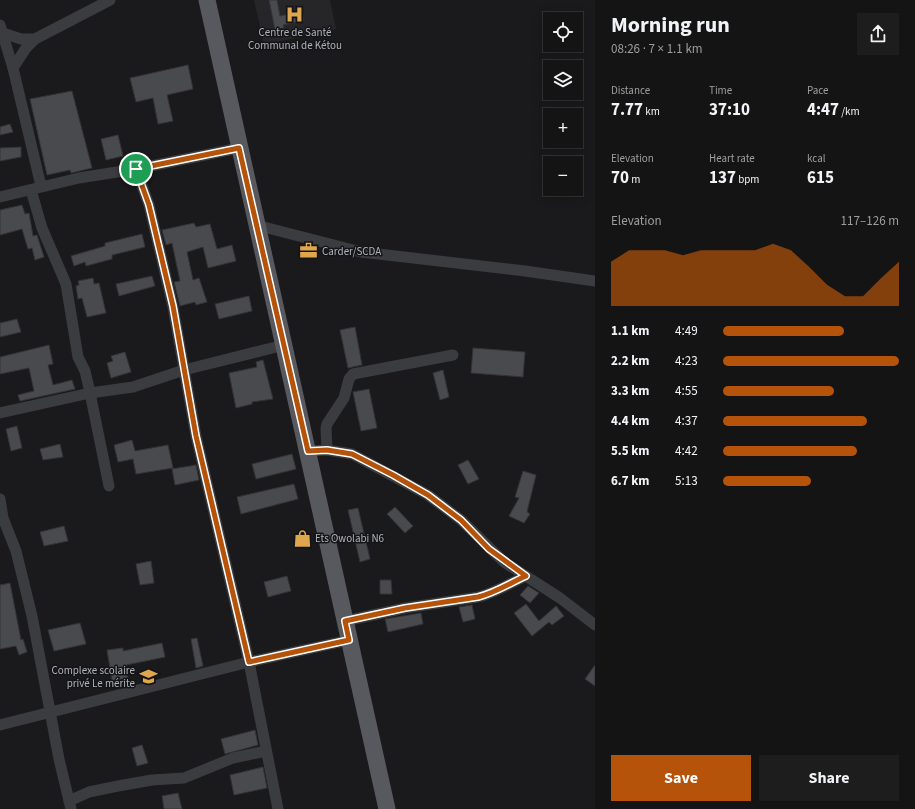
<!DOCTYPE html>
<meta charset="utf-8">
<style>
:root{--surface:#141415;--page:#1d1d1e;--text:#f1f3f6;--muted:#9d9ea0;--line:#333334;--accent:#b45309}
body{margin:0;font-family:"Source Sans 3",sans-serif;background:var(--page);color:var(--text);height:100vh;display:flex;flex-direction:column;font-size:15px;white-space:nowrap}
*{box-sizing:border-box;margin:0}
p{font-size:13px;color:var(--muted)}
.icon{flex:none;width:22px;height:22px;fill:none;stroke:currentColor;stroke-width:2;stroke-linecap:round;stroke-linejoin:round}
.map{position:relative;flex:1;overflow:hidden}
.side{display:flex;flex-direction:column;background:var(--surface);width:320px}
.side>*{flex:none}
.controls{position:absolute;left:543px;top:12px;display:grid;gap:8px}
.controls a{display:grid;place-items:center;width:40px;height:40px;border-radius:0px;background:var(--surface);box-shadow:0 2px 10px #0003,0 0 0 1px var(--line);font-size:20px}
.pin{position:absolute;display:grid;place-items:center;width:34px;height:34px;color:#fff;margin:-17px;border:2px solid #fff;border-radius:50%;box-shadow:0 1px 4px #0007}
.round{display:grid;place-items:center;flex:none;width:42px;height:42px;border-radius:0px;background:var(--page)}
.headline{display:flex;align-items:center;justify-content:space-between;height:68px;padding:0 16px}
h1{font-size:22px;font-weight:700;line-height:30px}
.figures{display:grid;grid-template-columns:repeat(3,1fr);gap:6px;height:68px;padding:4px 16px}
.figures div{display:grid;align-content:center}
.figures b{font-size:17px;font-weight:700}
.figures small{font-size:11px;font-weight:400}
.figures p{font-size:11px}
.chart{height:112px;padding:8px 16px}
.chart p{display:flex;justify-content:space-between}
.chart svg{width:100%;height:72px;margin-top:4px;fill:var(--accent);opacity:.7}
.action{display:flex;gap:8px;margin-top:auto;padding:8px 16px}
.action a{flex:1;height:46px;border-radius:0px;background:var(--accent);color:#fff;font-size:16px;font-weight:700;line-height:46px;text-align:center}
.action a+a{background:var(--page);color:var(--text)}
ul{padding:0 16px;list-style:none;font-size:13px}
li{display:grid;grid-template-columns:64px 48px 1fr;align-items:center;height:30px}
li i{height:10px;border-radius:5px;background:var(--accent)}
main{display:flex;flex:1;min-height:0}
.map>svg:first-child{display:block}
</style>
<main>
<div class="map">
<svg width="595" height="809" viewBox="0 0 595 809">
<rect width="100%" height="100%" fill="#1a1a1c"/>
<polygon fill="#262629" points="254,0 330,0 336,29 264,45"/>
<g fill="#494a4e" stroke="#343437">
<polygon points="269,0 277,0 280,16 302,11 304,21 283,25 284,28 275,30"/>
<polygon points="188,65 193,89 167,95 173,121 158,124 153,98 136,102 130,78"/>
<polygon points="72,91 92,168 71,173 70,170 47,175 30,99"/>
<polygon points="10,124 13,132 0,135 0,127"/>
<polygon points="118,135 123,156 106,160 101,139"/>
<polygon points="21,147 21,157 0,161 0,148"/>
<polygon points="22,205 25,214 29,213 33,236 37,235 44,257 35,260 32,248 28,249 22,229 0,235 0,210"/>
<polygon points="194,223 196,227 210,224 217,249 232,245 236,261 208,268 203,247 187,252 193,280 199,278 207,302 196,305 195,302 180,306 174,282 180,281 172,243 166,245 162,230"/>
<polygon points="142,234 145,247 112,255 112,259 86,266 85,262 74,266 71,256 105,246 105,243"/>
<polygon points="152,276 155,286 119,296 116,284"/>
<polygon points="93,278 94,284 99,283 106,313 87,317 82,298 78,299 76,286 79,285 78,281"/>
<polygon points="249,296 252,311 219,319 215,304"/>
<polygon points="17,319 21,332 0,337 0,323"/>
<polygon points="355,327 362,365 348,368 340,330"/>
<polygon points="49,345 53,364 48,365 53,385 72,380 75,389 20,401 18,395 34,391 29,368 0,374 0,357"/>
<polygon points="473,348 525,352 523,377 471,373"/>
<polygon points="125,352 131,372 111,378 107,363 113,361 111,356"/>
<polygon points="263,360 273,399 252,402 252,404 236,408 229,373 257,367 256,362"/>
<polygon points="443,370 449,397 440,400 433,373"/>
<polygon points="369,389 377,428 361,431 353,392"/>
<polygon points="17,426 22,448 11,451 6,429"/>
<polygon points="132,440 135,451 168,445 173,468 136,474 133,459 118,462 114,445"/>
<polygon points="60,444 63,457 43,460 40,449"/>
<polygon points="292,454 296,469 256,479 252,464"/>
<polygon points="468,460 479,479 468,484 458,465"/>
<polygon points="196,465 199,480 175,485 172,469"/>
<polygon points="523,471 536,475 527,512 530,514 524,523 509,516 519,498 515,497"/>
<polygon points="294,484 298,499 241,514 237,497"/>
<polygon points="395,507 413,526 405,533 387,514"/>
<polygon points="358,508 370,559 360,562 348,510"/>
<polygon points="64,526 68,541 44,546 40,532"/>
<polygon points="151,561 154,583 140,585 136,564"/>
<polygon points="287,576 291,591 268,597 264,582"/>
<polygon points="380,580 391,580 392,594 380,594"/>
<polygon points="10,583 21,640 23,639 27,652 19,655 16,646 0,649 0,585"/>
<polygon points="528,586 539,593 530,603 520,595"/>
<polygon points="526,604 539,621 556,606 564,616 552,625 549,622 532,636 514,613"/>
<polygon points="472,605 475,619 463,622 459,607"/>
<polygon points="421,613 423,624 388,632 385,619"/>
<polygon points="80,623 86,644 54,651 48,630"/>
<polygon points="197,638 203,666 196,668 191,639"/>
<polygon points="162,643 165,657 126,665 128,678 112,681 107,650 123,648 123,651"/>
<polygon points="595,665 595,686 585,679"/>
<polygon points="255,730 258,745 225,754 221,739"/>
<polygon points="142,745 148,763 137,766 132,748"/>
<polygon points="263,767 267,788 234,795 230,775"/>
<polygon points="178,793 182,809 164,809 162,796"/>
</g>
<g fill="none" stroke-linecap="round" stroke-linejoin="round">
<g stroke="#3b3c40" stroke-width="11">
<polyline points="0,25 13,68 41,186"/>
<polyline points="3,33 21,39 35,39"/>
<polyline points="13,68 26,48 35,39 110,0"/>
<polyline points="136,169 149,205 173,307 196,436 249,662 278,809"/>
<polyline points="31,190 42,228 66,284 78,357 85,371 89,388 109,486"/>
<polyline points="0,197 79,178 136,169 239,148"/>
<polyline points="256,225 361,252 525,271 595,281"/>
<polyline points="0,413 90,393 133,387 184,370 284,345"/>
<polyline points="327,450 326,428 327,424 344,398 349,379 353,374 453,355"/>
<polyline points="308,451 327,450 352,454 428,495 461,520 504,562 560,598 595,625"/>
<polyline points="0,499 3,518 16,551 32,616 59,759 71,809"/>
<path d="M345 621 405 608 478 597C495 593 510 583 526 576"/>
<polyline points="0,725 249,662 349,640"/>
<polyline points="69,801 89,792 118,786 152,780 184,778 233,758 266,751"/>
</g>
<polyline stroke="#57595f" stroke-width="17" points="207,0 387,809"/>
</g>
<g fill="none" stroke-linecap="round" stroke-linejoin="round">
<defs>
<path id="route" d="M239 148 308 451 327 450 352 454 393 475 428 495 461 520 489 549 526 576C510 583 495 593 478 597L405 608 345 621 349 640 249 662 196 436 173 306 149 205 136 169Z"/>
</defs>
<use href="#route" stroke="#fff" stroke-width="8"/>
<use href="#route" stroke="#b45309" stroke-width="5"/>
</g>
<defs>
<symbol id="hospital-bare" viewBox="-9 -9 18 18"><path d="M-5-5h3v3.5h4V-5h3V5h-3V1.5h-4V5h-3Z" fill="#e0a64d" stroke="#151517" stroke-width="2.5" paint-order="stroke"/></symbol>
<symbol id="office-bare" viewBox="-9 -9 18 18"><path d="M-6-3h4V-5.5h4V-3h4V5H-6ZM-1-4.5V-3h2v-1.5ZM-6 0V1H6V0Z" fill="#e0a64d" stroke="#151517" stroke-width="2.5" paint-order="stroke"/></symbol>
<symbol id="shop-bare" viewBox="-9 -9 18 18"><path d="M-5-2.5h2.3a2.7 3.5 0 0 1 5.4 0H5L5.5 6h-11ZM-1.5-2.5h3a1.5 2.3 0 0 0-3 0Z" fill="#e0a64d" stroke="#151517" stroke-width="2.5" paint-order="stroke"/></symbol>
<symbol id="school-bare" viewBox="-9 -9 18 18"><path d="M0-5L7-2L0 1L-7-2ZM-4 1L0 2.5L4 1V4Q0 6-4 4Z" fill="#e0a64d" stroke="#151517" stroke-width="2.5" paint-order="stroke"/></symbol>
</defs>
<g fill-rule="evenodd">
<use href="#hospital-bare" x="282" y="2" width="25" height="25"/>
<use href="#office-bare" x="296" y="238" width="25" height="25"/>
<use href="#shop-bare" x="290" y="526" width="25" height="25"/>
<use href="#school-bare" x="136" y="664" width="25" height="25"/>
</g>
<g text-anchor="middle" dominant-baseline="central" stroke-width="3" stroke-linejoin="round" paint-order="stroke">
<g font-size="11" fill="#aeb2ba" stroke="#151517" text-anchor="start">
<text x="295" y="32" text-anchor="middle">Centre de Santé<tspan x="295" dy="13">Communal de Kétou</tspan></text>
<text x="322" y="251">Carder/SCDA</text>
<text x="315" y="538">Ets Owolabi N6</text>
<text x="135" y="670" text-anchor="end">Complexe scolaire<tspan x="135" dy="13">privé Le mérite</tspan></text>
</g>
</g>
</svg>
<div class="controls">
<a><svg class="icon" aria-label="locate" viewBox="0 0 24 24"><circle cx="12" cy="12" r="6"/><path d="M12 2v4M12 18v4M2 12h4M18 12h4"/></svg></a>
<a><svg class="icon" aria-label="layers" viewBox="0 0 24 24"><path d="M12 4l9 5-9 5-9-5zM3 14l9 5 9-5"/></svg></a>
<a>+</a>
<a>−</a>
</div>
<div class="pin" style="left:136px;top:169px;background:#1e9e55"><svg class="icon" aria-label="arrive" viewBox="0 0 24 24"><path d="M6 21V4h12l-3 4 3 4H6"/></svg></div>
</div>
<section class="side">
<div class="headline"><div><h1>Morning run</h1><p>08:26 · 7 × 1.1 km</p></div><a class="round"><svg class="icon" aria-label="share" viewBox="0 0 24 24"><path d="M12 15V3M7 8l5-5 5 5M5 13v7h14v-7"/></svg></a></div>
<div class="figures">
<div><p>Distance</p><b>7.77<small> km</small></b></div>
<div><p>Time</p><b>37:10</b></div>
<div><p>Pace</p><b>4:47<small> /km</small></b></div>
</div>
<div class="figures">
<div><p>Elevation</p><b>70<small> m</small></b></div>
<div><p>Heart rate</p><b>137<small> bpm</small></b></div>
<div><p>kcal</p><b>615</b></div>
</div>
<div class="chart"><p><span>Elevation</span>117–126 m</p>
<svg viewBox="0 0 160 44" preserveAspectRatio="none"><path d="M0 44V17L10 10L20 10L30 10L40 13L50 10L60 10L70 10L80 10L90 6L100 10L110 20L120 31L130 38L140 38L150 27L160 17V44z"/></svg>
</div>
<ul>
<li><b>1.1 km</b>4:49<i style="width:69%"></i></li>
<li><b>2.2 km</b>4:23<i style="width:100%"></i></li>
<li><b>3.3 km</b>4:55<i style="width:63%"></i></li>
<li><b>4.4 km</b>4:37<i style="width:82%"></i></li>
<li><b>5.5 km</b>4:42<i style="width:76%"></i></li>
<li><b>6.7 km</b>5:13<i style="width:50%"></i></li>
</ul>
<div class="action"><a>Save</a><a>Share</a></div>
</section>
</main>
